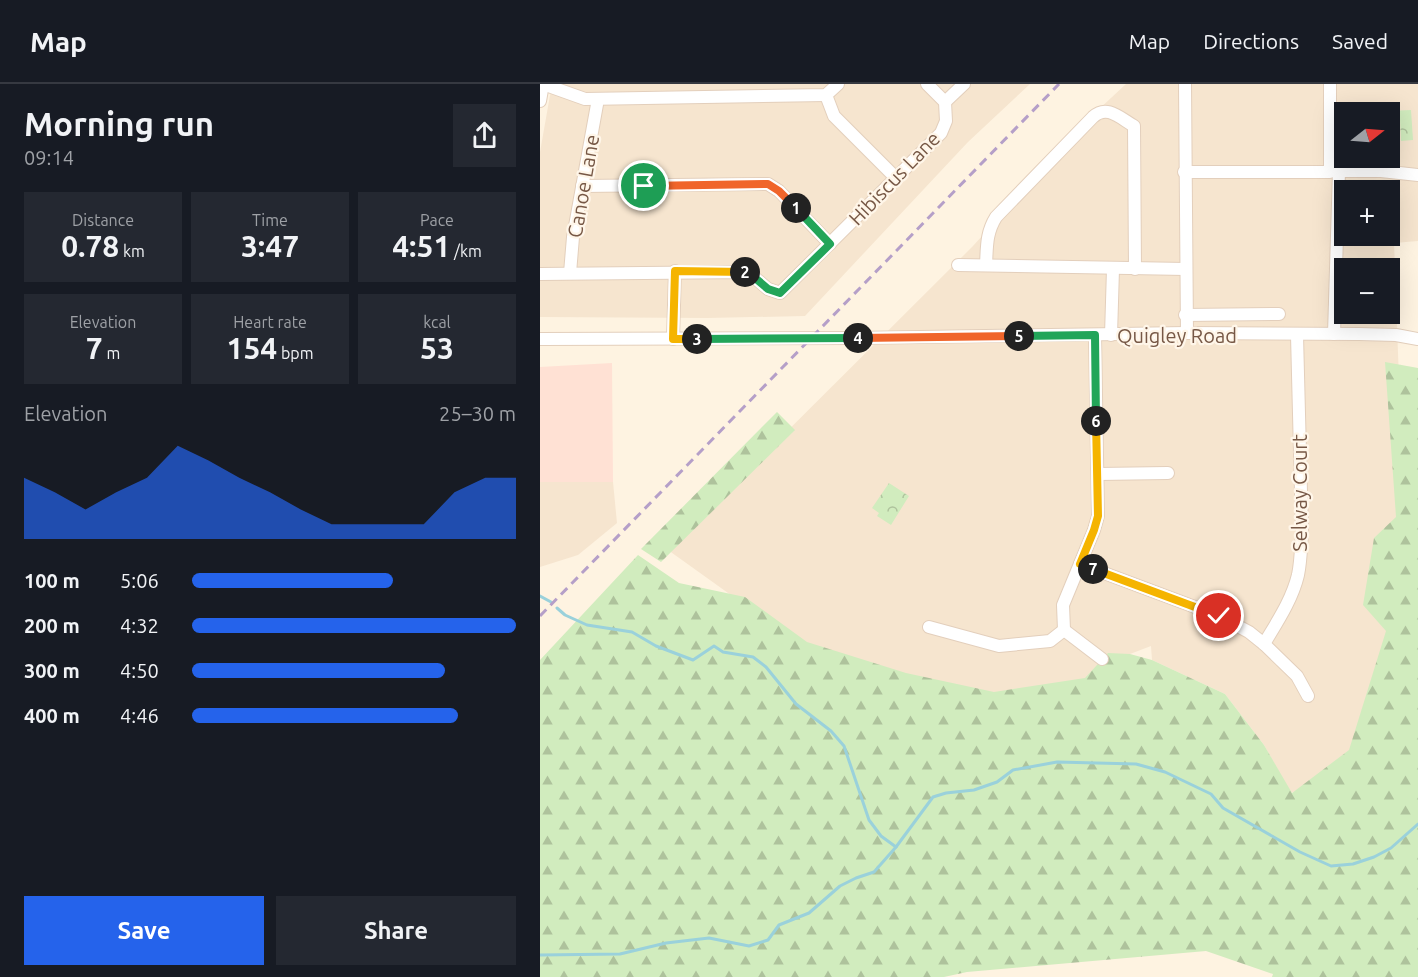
<!DOCTYPE html>
<meta charset="utf-8">
<style>
:root{--surface:#171b24;--page:#242831;--text:#f1f3f6;--muted:#9ea1a6;--line:#363941;--accent:#2563eb}
body{margin:0;font-family:Ubuntu,sans-serif;background:var(--page);color:var(--text);height:100vh;display:flex;flex-direction:column;font-size:22px;white-space:nowrap}
*{box-sizing:border-box;margin:0}
p{font-size:20px;color:var(--muted)}
.icon{flex:none;width:33px;height:33px;fill:none;stroke:currentColor;stroke-width:2;stroke-linecap:round;stroke-linejoin:round}
.map{position:relative;flex:1;overflow:hidden}
.side{display:flex;flex-direction:column;background:var(--surface);width:540px}
.side>*{flex:none}
.needle{width:39px;rotate:73deg}
.buttons{position:absolute;left:794px;top:18px;display:grid;gap:12px}
.buttons a{display:grid;place-items:center;width:66px;height:66px;border-radius:0px;background:var(--surface);box-shadow:0 6px 24px #0002;font-size:30px}
.pin{position:absolute;display:grid;place-items:center;width:51px;height:51px;color:#fff;margin:-26px;border:3px solid #fff;border-radius:50%;box-shadow:0 2px 6px #0007}
.km{position:absolute;width:30px;height:30px;margin:-15px;border-radius:50%;background:#222;color:#fff;font-size:16px;line-height:30px;text-align:center}
.round{display:grid;place-items:center;flex:none;width:63px;height:63px;border-radius:0px;background:var(--page)}
.summary{display:flex;align-items:center;justify-content:space-between;height:102px;padding:0 24px}
h1{font-size:33px;font-weight:700;line-height:45px}
.figures{display:grid;grid-template-columns:repeat(3,1fr);gap:9px;height:102px;padding:6px 24px}
.figures div{display:grid;align-content:center;border-radius:0px;background:var(--page);text-align:center}
.figures b{font-size:30px;font-weight:700}
.figures small{font-size:16px;font-weight:400}
.figures p{font-size:16px}
.chart{height:168px;padding:12px 24px}
.chart p{display:flex;justify-content:space-between}
.chart svg{width:100%;height:108px;margin-top:6px;fill:var(--accent);opacity:.7}
.action{display:flex;gap:12px;margin-top:auto;padding:12px 24px}
.action a{flex:1;height:69px;border-radius:0px;background:var(--accent);color:#fff;font-size:24px;font-weight:700;line-height:69px;text-align:center}
.action a+a{background:var(--page);color:var(--text)}
ul{padding:0 24px;list-style:none;font-size:20px}
li{display:grid;grid-template-columns:96px 72px 1fr;align-items:center;height:45px}
li i{height:15px;border-radius:8px;background:var(--accent)}
header{display:flex;align-items:center;gap:36px;box-sizing:border-box;height:84px;padding:0 30px;background:var(--surface);border-bottom:2px solid var(--line)}
header strong{font-size:28px}
nav{display:flex;gap:33px;margin-inline-start:auto;font-size:21px}
main{display:flex;flex:1;min-height:0}
.map>svg:first-child{display:block}
</style>
<header>
<strong>Map</strong>
<nav><a>Map</a><a>Directions</a><a>Saved</a></nav>
</header>
<main>
<section class="side">
<div class="summary"><div><h1>Morning run</h1><p>09:14</p></div><a class="round"><svg class="icon" aria-label="share" viewBox="0 0 24 24"><path d="M12 15V3M7 8l5-5 5 5M5 13v7h14v-7"/></svg></a></div>
<div class="figures">
<div><p>Distance</p><b>0.78<small> km</small></b></div>
<div><p>Time</p><b>3:47</b></div>
<div><p>Pace</p><b>4:51<small> /km</small></b></div>
</div>
<div class="figures">
<div><p>Elevation</p><b>7<small> m</small></b></div>
<div><p>Heart rate</p><b>154<small> bpm</small></b></div>
<div><p>kcal</p><b>53</b></div>
</div>
<div class="chart"><p><span>Elevation</span>25–30 m</p>
<svg viewBox="0 0 160 44" preserveAspectRatio="none"><path d="M0 44V19L10 25L20 32L30 25L40 19L50 6L60 12L70 19L80 25L90 32L100 38L110 38L120 38L130 38L140 25L150 19L160 19V44z"/></svg>
</div>
<ul>
<li><b>100 m</b>5:06<i style="width:62%"></i></li>
<li><b>200 m</b>4:32<i style="width:100%"></i></li>
<li><b>300 m</b>4:50<i style="width:78%"></i></li>
<li><b>400 m</b>4:46<i style="width:82%"></i></li>
</ul>
<div class="action"><a>Save</a><a>Share</a></div>
</section>
<div class="map">
<svg width="878" height="893" viewBox="0 0 878 893">
<defs>
<pattern id="forest-firs" width="22" height="20" patternUnits="userSpaceOnUse" patternTransform="scale(1.5)"><rect width="22" height="20" fill="#d1ecbe"/><path d="M5 1l3.5 6h-7zM16 11l3.5 6h-7z" fill="#aec29c"/></pattern>
<pattern id="park-crowns" width="20" height="18" patternUnits="userSpaceOnUse" patternTransform="scale(1.5)"><rect width="20" height="18" fill="#d1ecbe"/><path d="M2 6a3 3 0 1 1 6 0M12 15a3 3 0 1 1 6 0" fill="none" stroke="#aec29c"/></pattern>
</defs>
<rect width="100%" height="100%" fill="#fef3e1"/>
<g fill="#f6e5cf" fill-rule="evenodd">
<polygon points="12,0 490,0 428,58 265,232 167,234 0,233 0,68"/>
<path d="M586 0H878V157L854 159 859 296 872 557 821 676 751 709 724 661 685 610 612 576 611 562 590 570H568L551 600 453 619 279 574 128 466 432 163 557 27ZM804 28H849V74H804ZM804 106H849V152H804ZM804 184H849V230H804Z"/>
<polygon points="0,398 73,398 77,439 38,471 0,483"/>
</g>
<polygon fill="#ffe1d4" points="72,279 73,398 0,398 0,283"/>
<g fill="url(#forest-firs)">
<polygon points="845,278 878,284 878,893 732,893 733,890 666,867 427,888 404,893 0,893 0,576 98,471 139,499 205,513 267,558 366,589 454,608 545,594 568,569 590,570 612,576 685,610 724,661 752,709 809,666 846,547 823,521 834,454 856,433"/>
<polygon points="237,328 255,346 121,478 101,465"/>
</g>
<g fill="url(#park-crowns)">
<polygon points="871,26 873,56 861,57 860,36 849,36 849,28 847,27"/>
<polygon points="349,399 369,412 351,441 337,432 339,429 332,424"/>
</g>
<g fill="none" stroke-linecap="round" stroke-linejoin="round">
<g stroke="#9ad1db" stroke-width="3">
<polyline points="0,512 11,518"/>
<polyline points="17,524 25,531 47,541 92,548 116,562 153,576 174,562 183,568 213,573 226,583 256,620 291,647 304,662 329,736 341,752 356,763"/>
<polyline points="0,871 80,870 126,859 169,854 209,862 228,856 239,841 269,829 300,802 316,794 334,788 356,763 393,713 406,709 434,706 457,698 473,686 517,678 596,680 625,688 671,710 683,724 760,768 791,782 813,780 834,773 851,764 878,740"/>
</g>
<defs>
<g id="minor">
<polyline points="3,0 45,15 286,11 298,0"/>
<polyline points="645,0 647,249"/>
<polyline points="286,11 294,32 356,94"/>
<polyline points="0,17 3,0"/>
<polyline points="405,18 424,0"/>
<polyline points="644,88 790,88 790,0"/>
<polyline points="42,102 228,100 239,107 290,160"/>
<polyline points="418,181 646,185"/>
<path d="M446 181C447 163 446 149 456 133L553 33C567 20 580 34 594 42L595 185"/>
<polyline points="30,189 33,153 58,15"/>
<polyline points="0,190 208,188 228,205 240,209 401,49 406,37 405,18 387,0"/>
<polyline points="645,231 739,230"/>
<polyline points="794,250 799,87 841,87 878,91"/>
<polyline points="571,251 573,185"/>
<polyline points="0,255 314,254 647,249 819,250 856,251 878,255"/>
<polyline points="133,255 135,187"/>
<polyline points="558,390 628,389"/>
<polyline points="540,480 679,532 709,548 724,560 757,592 768,612"/>
<polyline points="389,543 459,562 510,557 524,546"/>
<polyline points="524,546 523,521 554,446 558,432 555,251"/>
<polyline points="524,546 562,575"/>
<path d="M724 560C737 538 752 516 758 491 761 477 761 462 762 448L757 251"/>
</g>
</defs>
<use href="#minor" stroke="#e3cfbc" stroke-width="14"/>
<use href="#minor" stroke="#fff" stroke-width="12"/>
<polyline stroke="#b59fc8" stroke-width="3" stroke-dasharray="9 6" stroke-linecap="butt" points="0,532 519,0"/>
</g>
<g fill="none" stroke-linecap="round" stroke-linejoin="round">
<defs>
<polyline id="split-1" points="104,102 228,100 239,107 256,124"/>
<polyline id="split-2" points="205,188 208,188 228,205 240,209 290,160 256,124"/>
<polyline id="split-3" points="157,255 133,255 135,187 205,188"/>
<polyline id="split-4" points="157,255 318,254"/>
<polyline id="split-5" points="318,254 479,252"/>
<polyline id="split-6" points="479,252 555,251 556,337"/>
<polyline id="split-7" points="553,485 540,480 554,446 558,432 556,337"/>
<polyline id="split-8" points="553,485 679,532"/>
</defs>
<use href="#split-1" stroke="#fff" stroke-width="12"/>
<use href="#split-2" stroke="#fff" stroke-width="12"/>
<use href="#split-3" stroke="#fff" stroke-width="12"/>
<use href="#split-4" stroke="#fff" stroke-width="12"/>
<use href="#split-5" stroke="#fff" stroke-width="12"/>
<use href="#split-6" stroke="#fff" stroke-width="12"/>
<use href="#split-7" stroke="#fff" stroke-width="12"/>
<use href="#split-8" stroke="#fff" stroke-width="12"/>
<use href="#split-1" stroke="#f0652b" stroke-width="8"/>
<use href="#split-2" stroke="#22a559" stroke-width="8"/>
<use href="#split-3" stroke="#f5b400" stroke-width="8"/>
<use href="#split-4" stroke="#22a559" stroke-width="8"/>
<use href="#split-5" stroke="#f0652b" stroke-width="8"/>
<use href="#split-6" stroke="#22a559" stroke-width="8"/>
<use href="#split-7" stroke="#f5b400" stroke-width="8"/>
<use href="#split-8" stroke="#f5b400" stroke-width="8"/>
</g>
<g text-anchor="middle" dominant-baseline="central" stroke-width="4.5" stroke-linejoin="round" paint-order="stroke">
<g font-size="20" fill="#775846" stroke="#fff6e9">
<text transform="translate(354 94) rotate(-46)">Hibiscus Lane</text>
<text transform="translate(43 102) rotate(-80)">Canoe Lane</text>
<text x="637" y="251">Quigley Road</text>
<text transform="translate(759 409) rotate(-90)">Selway Court</text>
</g>
</g>
</svg>
<div class="buttons">
<a><svg class="needle" viewBox="-14 -14 28 28"><path d="M0-13l5 13h-10z" fill="#e53935"/><path d="M0 13l5-13h-10z" fill="#9ea1a6"/></svg></a>
<a>+</a>
<a>−</a>
</div>
<div class="pin" style="left:104px;top:102px;background:#1e9e55"><svg class="icon" aria-label="arrive" viewBox="0 0 24 24"><path d="M6 21V4h12l-3 4 3 4H6"/></svg></div>
<div class="pin" style="left:679px;top:532px;background:#d93025"><svg class="icon" aria-label="check" viewBox="0 0 24 24"><path d="M5 12l5 5 9-10"/></svg></div>
<b class="km" style="left:256px;top:124px">1</b>
<b class="km" style="left:205px;top:188px">2</b>
<b class="km" style="left:157px;top:255px">3</b>
<b class="km" style="left:318px;top:254px">4</b>
<b class="km" style="left:479px;top:252px">5</b>
<b class="km" style="left:556px;top:337px">6</b>
<b class="km" style="left:553px;top:485px">7</b>
</div>
</main>
